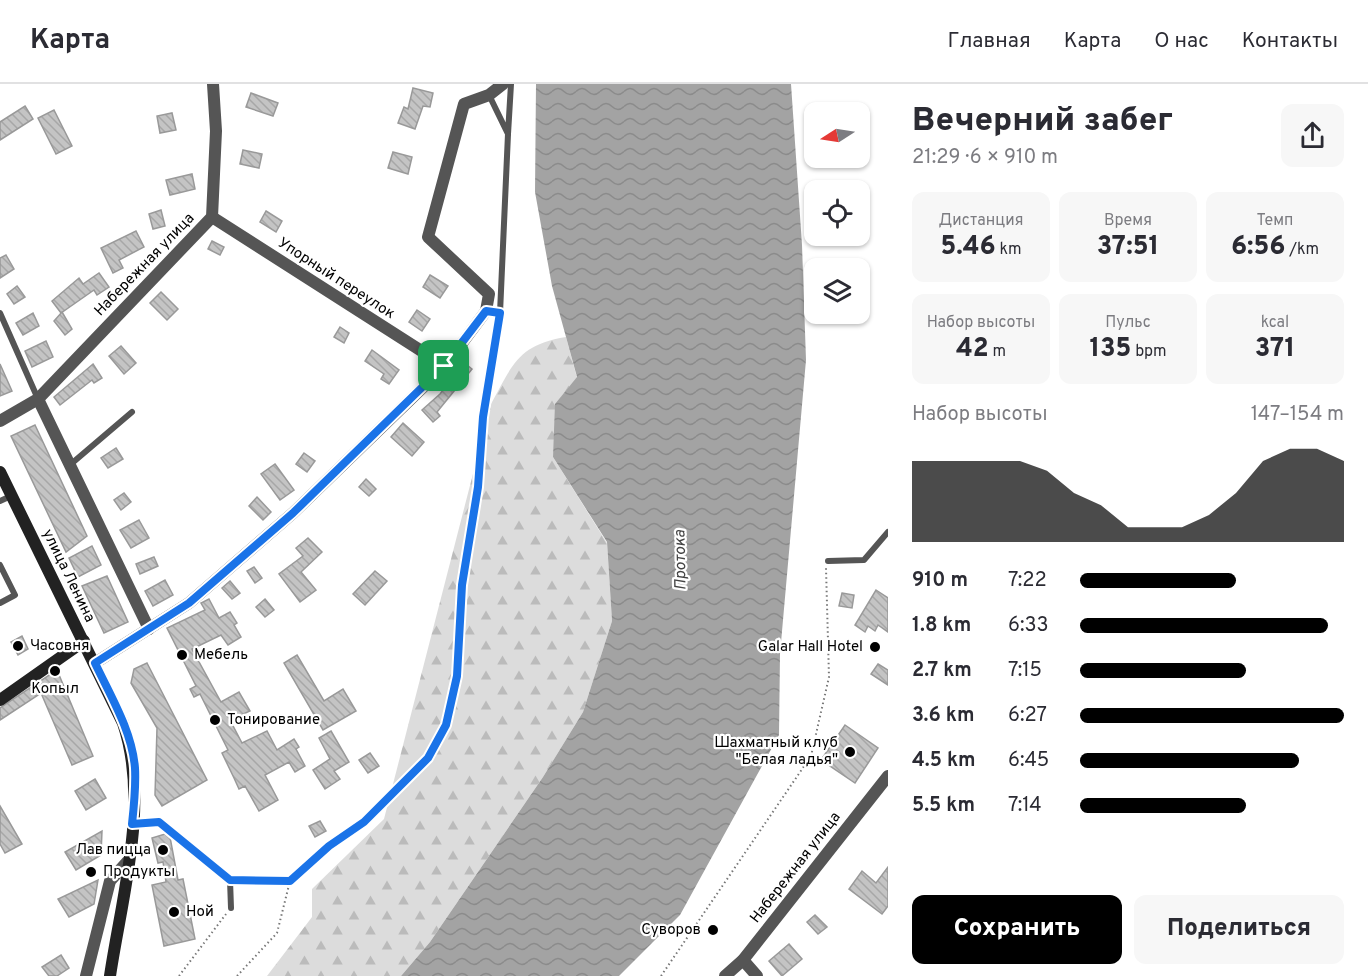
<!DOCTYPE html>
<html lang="ru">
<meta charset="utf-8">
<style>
:root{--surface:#fff;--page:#f7f7f7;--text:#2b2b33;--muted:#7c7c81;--line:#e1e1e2;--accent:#000}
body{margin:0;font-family:Overpass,sans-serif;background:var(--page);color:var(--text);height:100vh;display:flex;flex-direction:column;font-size:22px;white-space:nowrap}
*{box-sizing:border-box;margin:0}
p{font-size:20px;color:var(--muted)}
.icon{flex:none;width:33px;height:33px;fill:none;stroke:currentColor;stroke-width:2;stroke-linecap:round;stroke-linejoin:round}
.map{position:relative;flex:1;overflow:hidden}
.drawer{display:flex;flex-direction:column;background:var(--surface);width:480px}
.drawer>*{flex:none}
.needle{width:39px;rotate:258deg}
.controls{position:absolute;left:804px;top:18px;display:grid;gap:12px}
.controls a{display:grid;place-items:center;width:66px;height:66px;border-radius:12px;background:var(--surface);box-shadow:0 2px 4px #0004;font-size:30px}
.pin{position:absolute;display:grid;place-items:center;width:51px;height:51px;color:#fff;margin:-26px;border-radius:12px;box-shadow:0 3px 9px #0006}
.round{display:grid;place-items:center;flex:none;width:63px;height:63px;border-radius:12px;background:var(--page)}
.overview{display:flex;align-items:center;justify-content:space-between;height:102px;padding:0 24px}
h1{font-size:33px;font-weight:800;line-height:45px}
.metrics{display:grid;grid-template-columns:repeat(3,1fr);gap:9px;height:102px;padding:6px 24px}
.metrics div{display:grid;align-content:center;border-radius:12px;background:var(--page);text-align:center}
.metrics b{font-size:26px;font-weight:800}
.metrics small{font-size:16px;font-weight:400}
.metrics p{font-size:16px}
.chart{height:168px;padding:12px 24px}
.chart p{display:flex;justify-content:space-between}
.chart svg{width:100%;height:108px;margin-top:6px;fill:var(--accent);opacity:.7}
.primary-button{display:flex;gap:12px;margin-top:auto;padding:12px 24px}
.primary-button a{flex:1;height:69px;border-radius:12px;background:var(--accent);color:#fff;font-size:24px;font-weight:800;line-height:69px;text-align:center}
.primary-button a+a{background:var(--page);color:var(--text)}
ul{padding:0 24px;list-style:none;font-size:20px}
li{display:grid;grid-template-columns:96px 72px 1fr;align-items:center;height:45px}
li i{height:15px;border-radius:8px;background:var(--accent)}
header{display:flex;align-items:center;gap:36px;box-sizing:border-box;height:84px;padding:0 30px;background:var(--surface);border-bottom:2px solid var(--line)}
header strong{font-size:28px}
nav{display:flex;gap:33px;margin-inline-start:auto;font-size:21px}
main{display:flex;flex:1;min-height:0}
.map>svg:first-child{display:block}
</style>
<header>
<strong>Карта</strong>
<nav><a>Главная</a><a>Карта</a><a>О нас</a><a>Контакты</a></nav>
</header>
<main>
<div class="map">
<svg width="888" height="892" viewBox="0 0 888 892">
<defs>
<pattern id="forest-firs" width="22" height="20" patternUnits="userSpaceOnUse" patternTransform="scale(1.5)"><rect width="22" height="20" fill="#dcdcdc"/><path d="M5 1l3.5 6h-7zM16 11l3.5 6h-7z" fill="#bbb"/></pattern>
<pattern id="water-waves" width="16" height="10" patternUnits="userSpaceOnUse" patternTransform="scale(1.5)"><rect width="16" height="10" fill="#a3a3a3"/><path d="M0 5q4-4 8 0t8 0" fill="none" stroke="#8b8b8b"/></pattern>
<pattern id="building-back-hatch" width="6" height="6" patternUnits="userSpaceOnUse" patternTransform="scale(1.5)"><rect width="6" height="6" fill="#c4c4c4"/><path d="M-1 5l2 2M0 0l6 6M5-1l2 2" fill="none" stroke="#a7a7a7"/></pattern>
</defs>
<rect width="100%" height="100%" fill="#fff"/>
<path fill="url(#forest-firs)" d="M566 253 577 294 561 313 553 373 607 459 612 537 583 628 543 693 430 858 401 892H267L312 833V805L384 735 491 320C513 280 518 261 566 253Z"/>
<polygon fill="url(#water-waves)" points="536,0 791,0 802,161 806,276 780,570 779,651 680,831 619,892 401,892 430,858 543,693 583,628 612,537 607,458 553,373 555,320 577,293 552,202 535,108"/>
<g fill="url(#building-back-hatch)" stroke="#999" stroke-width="1.5">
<polygon points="413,4 433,9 430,23 423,22 415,45 398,39 404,23 408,25"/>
<polygon points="251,9 278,19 273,32 246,23"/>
<polygon points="25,22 33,35 0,56 0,38"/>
<polygon points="54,26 72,62 56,70 38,34"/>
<polygon points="172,29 176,46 160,49 157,32"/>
<polygon points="243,66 262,70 259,84 240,80"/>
<polygon points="393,68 412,73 408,90 388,84"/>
<polygon points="192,90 195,105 170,111 166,96"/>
<polygon points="161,126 165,142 153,145 149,130"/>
<polygon points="266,127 282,137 276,148 260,138"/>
<polygon points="136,147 144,163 119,176 123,184 113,189 101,164"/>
<polygon points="212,157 224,163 220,171 208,165"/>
<polygon points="6,171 14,185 0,194 0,174"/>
<polygon points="99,189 109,203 97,211 94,206 61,229 52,217 79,194 83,200"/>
<polygon points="430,191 448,202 440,214 423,203"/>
<polygon points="17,202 25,213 14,220 7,210"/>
<polygon points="161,208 178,225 167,236 150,219"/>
<polygon points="417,226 430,235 422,247 409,238"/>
<polygon points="62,228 72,245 65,251 54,237"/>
<polygon points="33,229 39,242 23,251 16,239"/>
<polygon points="340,243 349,249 344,259 334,253"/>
<polygon points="46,257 53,273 32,283 25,267"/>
<polygon points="121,262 136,279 124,290 109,272"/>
<polygon points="372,266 399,286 389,300 381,295 384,290 365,277"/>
<polygon points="461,276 472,285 437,328 440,332 433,338 422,326 440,310 458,287 454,284"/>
<polygon points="0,280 12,307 0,312"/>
<polygon points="93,280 102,294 94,299 92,296 60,321 54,313"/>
<polygon points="403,339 424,358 412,372 391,353"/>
<polygon points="35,341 87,452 66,468 11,352"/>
<polygon points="116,364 123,375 108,384 101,374"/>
<polygon points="304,369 315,377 307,388 296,380"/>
<polygon points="275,380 294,406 280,416 261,390"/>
<polygon points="366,395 376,405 369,412 359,403"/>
<polygon points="124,409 131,418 121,426 114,416"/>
<polygon points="257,413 271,428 263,436 249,422"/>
<polygon points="139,436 149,454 131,464 120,446"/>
<polygon points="308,454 322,468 301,488 316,506 300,518 279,490 303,472 296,464"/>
<polygon points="92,462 101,481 78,493 69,474"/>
<polygon points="154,473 158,482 140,490 136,480"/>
<polygon points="254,483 262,494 255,499 247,487"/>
<polygon points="375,487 387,497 365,521 353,510"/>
<polygon points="107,492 128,538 104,549 82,502"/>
<polygon points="165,496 173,511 153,522 145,507"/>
<polygon points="230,497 240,509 232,515 222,504"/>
<polygon points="876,506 888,514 888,548 878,541 875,547 868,542 865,548 855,541"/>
<polygon points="842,509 854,511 852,524 839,522"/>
<polygon points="209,515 219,534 230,528 237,539 234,541 241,553 228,561 221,551 192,565 221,618 239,608 250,627 230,636 242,659 267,647 277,666 294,655 299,663 296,665 305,682 295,688 289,678 265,691 278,716 259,727 245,702 239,705 234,694 222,669 228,666 200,610 194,613 190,605 196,602 167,544 205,526 201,519"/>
<polygon points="265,515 274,526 265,533 256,523"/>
<polygon points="22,552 28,565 18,571 11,558"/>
<polygon points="297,571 324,617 343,605 356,627 323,646 284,579"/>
<polygon points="147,579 207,696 162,722 155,711 157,644 131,599 134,585"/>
<polygon points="878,580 888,586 888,601 871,590"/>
<polygon points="57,586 93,672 72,681 41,609 0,636 0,624"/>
<polygon points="845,641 878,664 855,699 821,676"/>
<polygon points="331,647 349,678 334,687 340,695 325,705 313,686 330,675 319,654"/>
<polygon points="370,669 379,682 368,689 359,676"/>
<polygon points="95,695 106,714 86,726 75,707"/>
<polygon points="0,722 22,760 5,769 0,760"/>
<polygon points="320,737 326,747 315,753 309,742"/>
<polygon points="102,747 101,771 76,786 65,768"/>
<polygon points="165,750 170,753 178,796 183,795 195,855 164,862 152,801 166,798 163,778 158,779 152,754"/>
<polygon points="888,783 888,822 882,830 849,805 862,787 876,799"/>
<polygon points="98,796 94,820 69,833 58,815"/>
<polygon points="815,831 827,843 818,850 807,838"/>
<polygon points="789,860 802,875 782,892 769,877"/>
<polygon points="61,871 69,884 57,892 49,892 42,883"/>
</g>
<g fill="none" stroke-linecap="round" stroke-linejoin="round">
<g stroke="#777" stroke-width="2" stroke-dasharray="1.5 3" stroke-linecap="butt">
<polyline points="238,796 290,797"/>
<polyline points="179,892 226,830"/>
<polyline points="237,892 277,849 290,797 329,762 364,738 428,674 446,641 457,592 462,501 478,403 483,333 498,237"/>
<polyline points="661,892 811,672 829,593 826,484"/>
</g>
<g stroke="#555" stroke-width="6">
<polyline points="489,11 508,50 511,0"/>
<polyline points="486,227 500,229 508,50"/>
<polyline points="0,229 38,315"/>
<polyline points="71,380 132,328"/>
<polyline points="0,417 11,412"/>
<polyline points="828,477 864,476 888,448"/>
<polyline points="0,481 15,511 0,519"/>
<polyline points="132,740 159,738 230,796 231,824"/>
</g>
<g stroke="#555" stroke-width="12">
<polyline points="212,133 445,282"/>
<polyline points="38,315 149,545"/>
<polyline points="0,337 38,315 212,133 216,47 213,0"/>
<polyline points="95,579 189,519 293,429 445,282 486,227 489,210 428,153 464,20 489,11 503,0"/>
<polyline points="743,876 757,892"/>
<polyline points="86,892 110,797 127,778"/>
<polyline points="725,892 743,876 888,692"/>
</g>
<g stroke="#222" stroke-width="12">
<path d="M0 388 123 639C150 719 122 811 110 892"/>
<polyline points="0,616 84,557"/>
</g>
</g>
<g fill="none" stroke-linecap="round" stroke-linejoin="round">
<defs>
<path id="route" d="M486 227 500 229 483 333 478 403 462 501 457 592 446 641 428 674 364 738 329 762 290 797 230 796 159 738 132 740C134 722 136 702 135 684 132 647 111 613 95 579L189 519 293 429 444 282Z"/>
</defs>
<use href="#route" stroke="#fff" stroke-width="12"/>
<use href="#route" stroke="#1a73e8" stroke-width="8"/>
</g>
<g fill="#000" stroke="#fff" stroke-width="2">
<circle cx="18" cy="562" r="6"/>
<circle cx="875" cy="563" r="6"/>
<circle cx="182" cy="571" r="6"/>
<circle cx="55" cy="587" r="6"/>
<circle cx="215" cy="636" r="6"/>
<circle cx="850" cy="668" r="6"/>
<circle cx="163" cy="766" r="6"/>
<circle cx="91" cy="788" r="6"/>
<circle cx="174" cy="828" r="6"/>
<circle cx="713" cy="846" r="6"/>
</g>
<g text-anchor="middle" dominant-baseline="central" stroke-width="4.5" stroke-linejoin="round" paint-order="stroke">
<g font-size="15" fill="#000" stroke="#fff">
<text transform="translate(145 181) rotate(-46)">Набережная улица</text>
<text transform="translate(336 195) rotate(33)">Упорный переулок</text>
<text transform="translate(68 492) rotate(64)">улица Ленина</text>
<text transform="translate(796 784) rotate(-52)">Набережная улица</text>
</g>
<g font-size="15" fill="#000" stroke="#fff" text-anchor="start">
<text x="30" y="562">Часовня</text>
<text x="863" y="563" text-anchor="end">Galar Hall Hotel</text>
<text x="194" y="571">Мебель</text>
<text x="55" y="605" text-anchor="middle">Копыл</text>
<text x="227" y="636">Тонирование</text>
<text x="838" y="659" text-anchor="end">Шахматный клуб<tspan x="838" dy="17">"Белая ладья"</tspan></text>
<text x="151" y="766" text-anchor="end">Лав пицца</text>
<text x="103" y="788">Продукты</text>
<text x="186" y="828">Ной</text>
<text x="701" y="846" text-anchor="end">Суворов</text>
</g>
<g font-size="16" font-style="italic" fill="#444" stroke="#fff">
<text transform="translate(681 476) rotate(-91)">Протока</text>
</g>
</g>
</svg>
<div class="controls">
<a><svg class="needle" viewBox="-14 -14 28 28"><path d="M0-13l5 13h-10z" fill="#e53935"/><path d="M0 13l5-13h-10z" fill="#7c7c81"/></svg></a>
<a><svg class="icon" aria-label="locate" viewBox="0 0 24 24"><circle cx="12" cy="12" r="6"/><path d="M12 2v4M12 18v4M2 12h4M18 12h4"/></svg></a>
<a><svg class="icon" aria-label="layers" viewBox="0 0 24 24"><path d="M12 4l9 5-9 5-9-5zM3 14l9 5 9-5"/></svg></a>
</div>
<div class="pin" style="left:444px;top:282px;background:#1e9e55"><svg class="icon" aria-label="arrive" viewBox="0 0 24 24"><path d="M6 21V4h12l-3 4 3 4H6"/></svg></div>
</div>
<section class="drawer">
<div class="overview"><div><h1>Вечерний забег</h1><p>21:29 · 6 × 910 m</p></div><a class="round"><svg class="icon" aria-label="share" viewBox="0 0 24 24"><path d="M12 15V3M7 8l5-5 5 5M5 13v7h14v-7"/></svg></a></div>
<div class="metrics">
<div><p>Дистанция</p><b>5.46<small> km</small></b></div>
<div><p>Время</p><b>37:51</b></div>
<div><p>Темп</p><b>6:56<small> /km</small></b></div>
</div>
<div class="metrics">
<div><p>Набор высоты</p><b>42<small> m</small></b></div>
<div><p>Пульс</p><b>135<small> bpm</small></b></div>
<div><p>kcal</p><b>371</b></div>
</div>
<div class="chart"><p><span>Набор высоты</span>147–154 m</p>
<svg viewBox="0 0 160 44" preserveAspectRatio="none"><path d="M0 44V11L10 11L20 11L30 11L40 11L50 15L60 24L70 29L80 38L90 38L100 38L110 33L120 24L130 11L140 6L150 6L160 11V44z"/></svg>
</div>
<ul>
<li><b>910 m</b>7:22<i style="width:59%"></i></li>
<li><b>1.8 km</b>6:33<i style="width:94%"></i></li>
<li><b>2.7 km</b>7:15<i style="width:63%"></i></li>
<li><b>3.6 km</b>6:27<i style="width:100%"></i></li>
<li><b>4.5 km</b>6:45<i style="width:83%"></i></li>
<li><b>5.5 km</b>7:14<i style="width:63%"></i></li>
</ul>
<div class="primary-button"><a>Сохранить</a><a>Поделиться</a></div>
</section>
</main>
